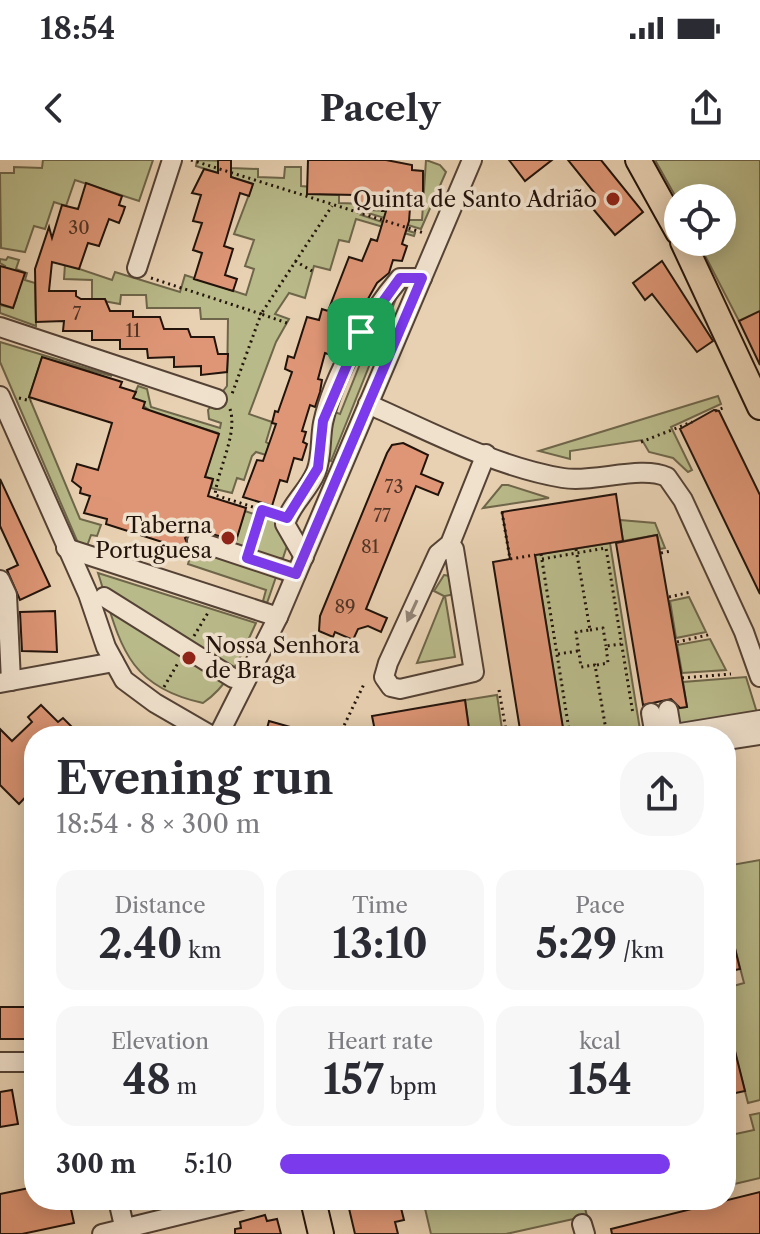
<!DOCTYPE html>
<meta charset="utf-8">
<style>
:root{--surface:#fff;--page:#f7f7f7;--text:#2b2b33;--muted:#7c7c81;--accent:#7c3aed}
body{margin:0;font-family:"Libre Caslon Text",serif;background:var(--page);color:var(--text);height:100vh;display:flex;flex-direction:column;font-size:30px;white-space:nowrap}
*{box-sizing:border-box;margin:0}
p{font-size:26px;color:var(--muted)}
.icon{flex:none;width:44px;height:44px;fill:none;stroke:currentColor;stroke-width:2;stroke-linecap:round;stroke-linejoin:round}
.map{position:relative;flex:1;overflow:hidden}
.details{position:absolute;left:24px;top:566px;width:712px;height:484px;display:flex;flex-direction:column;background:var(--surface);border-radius:32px;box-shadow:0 4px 20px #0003}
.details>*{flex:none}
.tools{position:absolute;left:664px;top:24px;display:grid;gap:16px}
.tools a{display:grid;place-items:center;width:72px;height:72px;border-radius:50%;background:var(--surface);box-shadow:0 4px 20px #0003;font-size:40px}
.pin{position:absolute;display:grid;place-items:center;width:68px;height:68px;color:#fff;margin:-34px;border-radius:16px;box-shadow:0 4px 12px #0006}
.round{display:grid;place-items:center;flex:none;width:84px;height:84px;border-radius:32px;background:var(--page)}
.overview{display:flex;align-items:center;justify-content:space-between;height:136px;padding:0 32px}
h1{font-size:44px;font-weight:800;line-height:60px}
.figures{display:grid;grid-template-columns:repeat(3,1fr);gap:12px;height:136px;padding:8px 32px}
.figures div{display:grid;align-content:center;border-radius:20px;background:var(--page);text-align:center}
.figures b{font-size:40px;font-weight:800}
.figures small{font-size:22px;font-weight:400}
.figures p{font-size:22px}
ul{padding:0 32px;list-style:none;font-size:26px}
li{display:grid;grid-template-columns:128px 96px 1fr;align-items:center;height:60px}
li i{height:20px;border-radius:10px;background:var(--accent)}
.status{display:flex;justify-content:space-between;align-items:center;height:56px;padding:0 40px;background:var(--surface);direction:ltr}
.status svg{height:22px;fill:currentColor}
header{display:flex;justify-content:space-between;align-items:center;height:104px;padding:0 32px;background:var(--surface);font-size:36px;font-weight:800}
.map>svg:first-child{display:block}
</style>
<div class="status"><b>18:54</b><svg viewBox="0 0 49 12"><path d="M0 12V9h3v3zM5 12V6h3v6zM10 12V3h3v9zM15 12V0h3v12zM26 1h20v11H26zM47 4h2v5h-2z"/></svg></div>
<header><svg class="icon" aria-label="back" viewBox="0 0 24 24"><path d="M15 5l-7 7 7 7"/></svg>Pacely<svg class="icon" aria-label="share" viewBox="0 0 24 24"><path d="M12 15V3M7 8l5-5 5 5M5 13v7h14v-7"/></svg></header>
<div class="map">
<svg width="760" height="1074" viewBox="0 0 760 1074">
<rect width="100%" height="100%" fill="#e8d1b2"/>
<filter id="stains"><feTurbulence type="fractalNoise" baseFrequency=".0025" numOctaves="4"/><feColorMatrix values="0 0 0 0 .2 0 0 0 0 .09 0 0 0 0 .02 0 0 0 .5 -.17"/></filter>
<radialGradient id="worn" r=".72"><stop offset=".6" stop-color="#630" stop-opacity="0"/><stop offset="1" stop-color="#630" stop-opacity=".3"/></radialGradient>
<g fill="#b9ba8a" stroke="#6e664a" stroke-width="2">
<polygon points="43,0 153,0 139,41 75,20 66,46 54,42 45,69 34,66 25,92 1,88 0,13 14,13 14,7 42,8"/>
<polygon points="197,0 231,1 231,8 258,9 258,17 284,18 285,7 301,7 301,26 312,27 312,34 339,35 339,43 367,44 367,50 394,51 394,60 422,60 426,0 440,5 446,12 421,69 365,52 361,55 415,73 414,76 356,59 349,82 339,80 330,110 314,106 305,138 289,133 275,154 289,159 276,182 249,254 272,262 266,282 269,284 266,295 256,292 252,296 244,320 237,318 232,333 211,328 213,319 205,317 218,273 153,253 133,238 138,226 147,229 151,247 220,268 221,263 209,259 208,250 227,226 228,159 201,159 200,148 147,148 146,135 121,135 120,144 92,139 92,120 64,119 65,104 112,120 115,112 180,132 185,115 246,135 254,109 245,106 254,80 234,74 253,24 196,6"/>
<polygon points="655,0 760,0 760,151 739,161 698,82 722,82 722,38 678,38 678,41"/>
<polygon points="8,97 19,100 16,109 27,113 25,120 35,123 36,166 0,153 0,145 13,148 17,137 2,117 5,106 0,103 0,99 6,100"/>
<polygon points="400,129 331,301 324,297 332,251 340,254 370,179 363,176"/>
<polygon points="0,182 112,216 42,198 29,237 80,359 101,365 97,376 91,375 87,386 78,383 0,202"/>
<polygon points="718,236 721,244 671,267 692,310 688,312 673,298 649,292 642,280 570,291 570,299 539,291"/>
<polygon points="502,325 508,325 549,338 483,348"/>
<polygon points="245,351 280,363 287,386 283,398 271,399 214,380 215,375 235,381"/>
<polygon points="620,360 655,363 665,388 660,389 657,375 623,381"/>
<polygon points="610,383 641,576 564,576 535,395"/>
<polygon points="193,387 277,414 267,443 263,441 266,430 188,404"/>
<path d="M98 413 256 463C242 493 231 524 203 543 124 526 120 481 98 413Z"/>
<polygon points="444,415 450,416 455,434 445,436 455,497 417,503 444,436 434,431"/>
<polygon points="689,437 706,472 676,478 670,441"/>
<polygon points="710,479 726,510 682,513 677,485"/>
<polygon points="746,517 758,556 677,568 674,549 687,547 683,522"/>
<polygon points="497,535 503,576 470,576 465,540"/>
<polygon points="760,700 760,940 748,943 726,858 726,828 744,823 726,754 726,706"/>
<polygon points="760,953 760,1018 726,1026 726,976 754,970 750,955"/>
<polygon points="423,1040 583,1040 587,1056 506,1074 431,1074"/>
</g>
<g fill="#de9676" stroke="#22130b" stroke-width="2">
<polygon points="218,0 231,0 231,17 253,24 249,36 240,33 224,86 233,89 225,115 237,119 233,131 194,119 202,93 193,90 202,63 193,61 201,35 192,33 204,9 218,13"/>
<polygon points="308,0 386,0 412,5 412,10 423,11 423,35 411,35 409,61 402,84 407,86 402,101 393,100 389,113 377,123 364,146 360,146 349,170 342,169 334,196 325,193 318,219 322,220 320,232 315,247 310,245 302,271 306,272 303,282 307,284 302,300 294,298 287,322 280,320 272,346 243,337 257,300 263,301 276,264 272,263 275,251 278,252 292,212 285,209 288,196 294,198 307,157 319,160 322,149 328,151 349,97 362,101 371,79 377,81 386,51 382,51 382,44 356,44 356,35 307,34"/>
<polygon points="509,0 552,0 525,21"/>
<polygon points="568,0 601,0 643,52 615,75 588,43 597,36"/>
<polygon points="86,23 122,36 119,45 125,47 123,53 119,63 109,59 99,86 88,83 79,109 52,102 49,131 76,131 76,136 81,139 105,139 110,151 133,151 133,157 160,157 164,169 188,169 191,177 214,177 218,194 228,194 227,212 201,215 201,206 174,207 174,197 148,198 147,189 120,189 120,180 92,180 92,171 63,171 64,161 36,162 35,109 49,67 52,78 62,45 78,49"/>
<polygon points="662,101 713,181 697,192 652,134 645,140 633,123"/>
<polygon points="0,106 25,113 13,148 0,144"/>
<polygon points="760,151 760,205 739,161"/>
<polygon points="42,197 122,222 120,227 136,232 133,238 145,242 143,248 219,274 205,317 213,319 208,336 246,348 236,381 195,369 185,378 190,391 106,364 107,359 84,353 90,336 80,333 81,328 72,321 77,304 98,310 112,263 29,237"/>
<polygon points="714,250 719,251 760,335 760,434 680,269"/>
<polygon points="403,283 428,295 421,314 443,323 438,335 416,326 366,449 387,458 381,472 368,466 358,469 353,480 335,472 333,477 319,471 320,456 387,293 392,285"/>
<polygon points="0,319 50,426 20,440 7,410 18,405 0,366"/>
<polygon points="616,334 623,381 535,395 564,574 521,576 493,402 510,399 502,352"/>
<polygon points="657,375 687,547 680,548 671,539 643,545 616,383"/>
<polygon points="55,451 57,492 22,491 20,452"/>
<polygon points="465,540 470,576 376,576 372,556"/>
<polygon points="41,545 58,562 63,558 81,576 34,576 34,628 19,644 0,625 0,569 12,581 32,562 28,557"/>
<polygon points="269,561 308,572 307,576 265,576"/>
<polygon points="731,772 740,809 726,812 726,773"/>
<rect x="0" y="847" width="34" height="32"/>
<polygon points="731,875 745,931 726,935 726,876"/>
<polygon points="12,930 18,964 0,967 0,932"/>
<polygon points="34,1027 34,1040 69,1040 74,1063 22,1074 0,1074 0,1034"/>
<polygon points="760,1032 760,1074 612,1074 611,1069"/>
<polygon points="347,1040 399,1040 404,1060 395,1062 398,1074 355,1074"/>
<polygon points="265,1055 267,1061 277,1059 281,1074 235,1074 235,1069 241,1068 240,1062"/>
</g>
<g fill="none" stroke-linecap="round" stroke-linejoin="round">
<defs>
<g id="minor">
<polyline points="137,108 172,0"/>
<polyline points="0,167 217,239"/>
<polyline points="0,236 88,434 106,487 124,520 155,543 212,576"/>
<path d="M368 244C429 271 496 307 563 318 594 323 641 305 667 317L683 340 744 472 760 517"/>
<polyline points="197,381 296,414"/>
<polyline points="450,384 454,389 474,512 400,529 391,527 384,517 388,503 438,394 450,384 486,294"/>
<polyline points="66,388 278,457"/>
<path d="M304 397 285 364C291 344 308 331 316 312 322 297 320 279 323 263 333 216 369 154 400 118H422"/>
<polyline points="0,420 7,435 11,521"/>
<polyline points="104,437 233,518"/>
<polyline points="0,523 114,502"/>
<polyline points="668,550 672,574"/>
<polyline points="651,553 655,576"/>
<polyline points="218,576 278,457 472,0"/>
<polyline points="662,576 760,560"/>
<polyline points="726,580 760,575"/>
<polyline points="0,902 34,902"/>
<polyline points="118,1040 124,1066"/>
<polyline points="582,1064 585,1074"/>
<polyline points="102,1074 241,1040"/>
</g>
<g id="major">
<polyline points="638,0 678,72"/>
<polyline points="683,82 760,247"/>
<polyline points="313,1040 321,1074"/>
</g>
</defs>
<use href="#minor" stroke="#544235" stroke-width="22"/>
<use href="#major" stroke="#22130b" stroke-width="28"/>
<g stroke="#22130b" stroke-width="3" stroke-dasharray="2 4" stroke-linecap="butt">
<polyline points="191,0 424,73"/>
<polyline points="295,101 312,111"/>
<polyline points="151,118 261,154 232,234"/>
<polyline points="287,163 261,154 332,46"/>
<polyline points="19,238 31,241"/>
<path d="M230 249C238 274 218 308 215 335L272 353"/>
<polyline points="715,251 723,248"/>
<polyline points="641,282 692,262"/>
<polyline points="502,352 510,399 535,395"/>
<polyline points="251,383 261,352"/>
<polyline points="576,389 590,470 576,472 581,507 595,505 607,576"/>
<polyline points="661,393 671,391"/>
<polyline points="541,394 570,576"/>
<polyline points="542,399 606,388 633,554"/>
<polyline points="669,437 691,432"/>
<polyline points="590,470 603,468 606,486"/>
<polyline points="194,476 209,451"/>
<polyline points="677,482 712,474"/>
<polyline points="558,494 578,491"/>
<polyline points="597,505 608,503 606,486 621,484"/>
<polyline points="682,518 731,514"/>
<polyline points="164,527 178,503"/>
<polyline points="499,530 507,576"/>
<polyline points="339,576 364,524"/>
</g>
<use href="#minor" stroke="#f0e1cd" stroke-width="18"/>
<use href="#major" stroke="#e8d1b2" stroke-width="24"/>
</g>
<defs><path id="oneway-solid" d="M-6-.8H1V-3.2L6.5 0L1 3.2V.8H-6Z" transform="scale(2)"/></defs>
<use fill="#938476" href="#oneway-solid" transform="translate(412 451) rotate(115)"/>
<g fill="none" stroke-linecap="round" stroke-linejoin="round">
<defs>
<polygon id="route" points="400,118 422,118 296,414 247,398 262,350 287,358 318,308 323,261 361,172"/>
</defs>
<use href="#route" stroke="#fff" stroke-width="16"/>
<use href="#route" stroke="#7c3aed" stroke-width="10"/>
</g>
<g fill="#8f2418" stroke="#f0e1cd" stroke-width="3">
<circle cx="613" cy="39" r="8"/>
<circle cx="228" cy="378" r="8"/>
<circle cx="189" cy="498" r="8"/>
</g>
<g text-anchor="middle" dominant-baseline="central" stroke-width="7" stroke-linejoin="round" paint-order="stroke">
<g font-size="18" fill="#513426">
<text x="79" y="68">30</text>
<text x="77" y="154">7</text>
<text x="133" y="171">11</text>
<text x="394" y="327">73</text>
<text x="382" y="356">77</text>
<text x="370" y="387">81</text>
<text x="345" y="447">89</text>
</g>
<g font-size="22" fill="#22130b" stroke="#f0e1cd" text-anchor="end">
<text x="597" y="39">Quinta de Santo Adrião</text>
<text x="212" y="365">Taberna<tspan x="212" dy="25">Portuguesa</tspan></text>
<text x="205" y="485" text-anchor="start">Nossa Senhora<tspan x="205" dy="25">de Braga</tspan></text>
</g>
</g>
<rect width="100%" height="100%" filter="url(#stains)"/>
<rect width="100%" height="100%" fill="url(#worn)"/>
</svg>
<div class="tools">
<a><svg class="icon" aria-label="locate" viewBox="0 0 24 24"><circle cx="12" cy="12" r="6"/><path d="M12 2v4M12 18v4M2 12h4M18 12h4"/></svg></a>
</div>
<div class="pin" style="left:361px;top:172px;background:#1e9e55"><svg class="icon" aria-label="arrive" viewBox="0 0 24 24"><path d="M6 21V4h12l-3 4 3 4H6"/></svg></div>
<section class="details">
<div class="overview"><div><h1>Evening run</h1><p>18:54 · 8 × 300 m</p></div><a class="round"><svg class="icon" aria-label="share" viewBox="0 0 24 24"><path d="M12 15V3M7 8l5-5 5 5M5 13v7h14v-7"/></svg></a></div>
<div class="figures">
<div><p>Distance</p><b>2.40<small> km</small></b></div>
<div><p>Time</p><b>13:10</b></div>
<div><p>Pace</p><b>5:29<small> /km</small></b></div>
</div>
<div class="figures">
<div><p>Elevation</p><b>48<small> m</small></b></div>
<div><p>Heart rate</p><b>157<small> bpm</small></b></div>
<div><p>kcal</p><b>154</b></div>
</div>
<ul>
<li><b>300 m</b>5:10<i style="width:92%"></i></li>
</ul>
</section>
</div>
